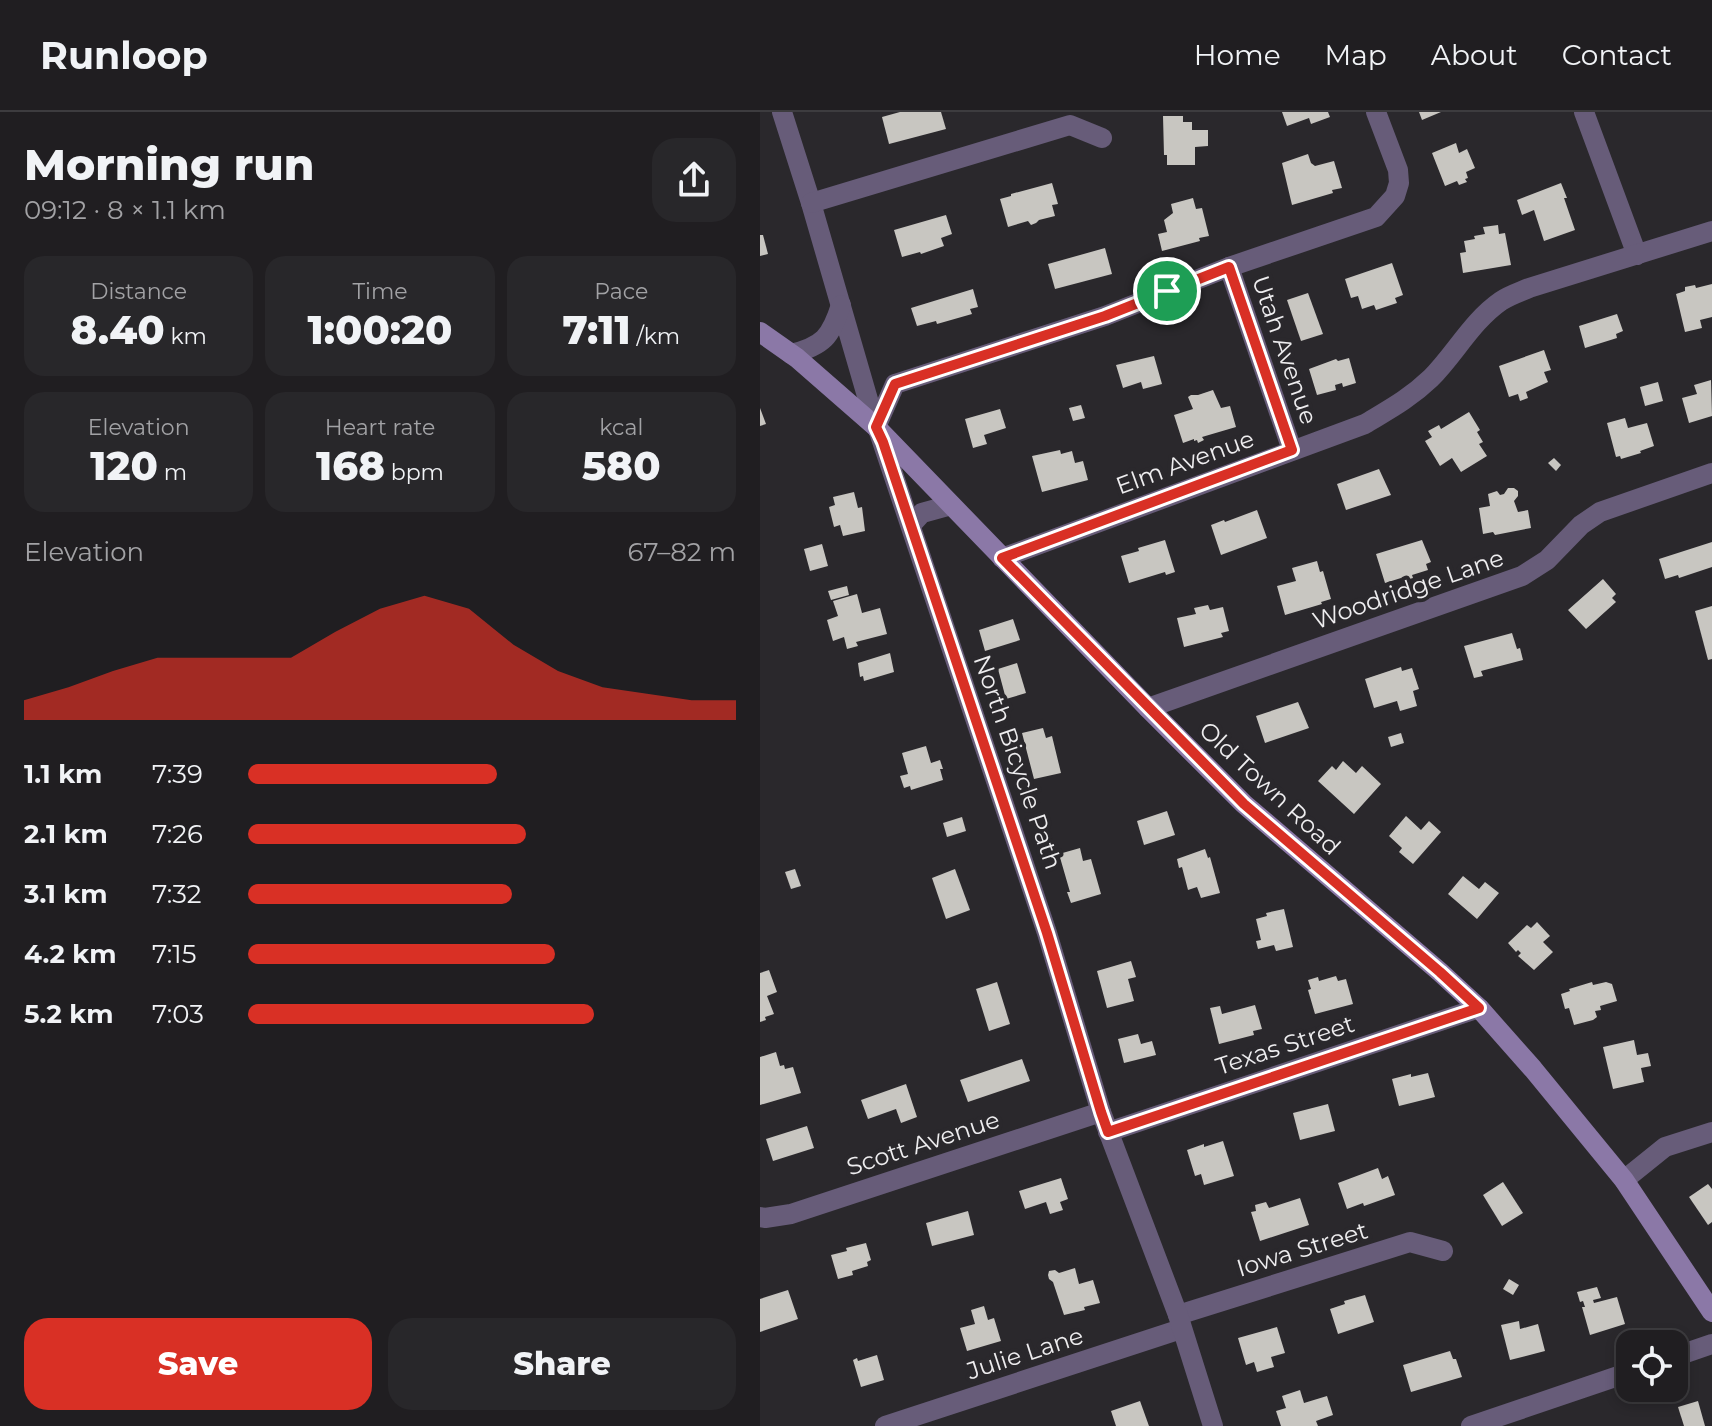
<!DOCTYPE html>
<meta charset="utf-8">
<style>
:root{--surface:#201e21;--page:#28272a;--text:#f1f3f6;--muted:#a2a2a5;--line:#3d3c3f;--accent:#d93025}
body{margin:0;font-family:Montserrat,sans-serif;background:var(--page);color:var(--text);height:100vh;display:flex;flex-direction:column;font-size:30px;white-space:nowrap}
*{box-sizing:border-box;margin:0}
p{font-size:26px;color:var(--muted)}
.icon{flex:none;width:44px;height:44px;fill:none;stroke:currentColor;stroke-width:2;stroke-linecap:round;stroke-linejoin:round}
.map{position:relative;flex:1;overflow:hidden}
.panel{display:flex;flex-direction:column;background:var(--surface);width:760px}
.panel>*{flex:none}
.controls{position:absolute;left:856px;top:1218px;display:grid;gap:16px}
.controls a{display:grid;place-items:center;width:72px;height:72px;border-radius:16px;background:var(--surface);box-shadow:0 4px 12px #0003,0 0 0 2px var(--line);font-size:40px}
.pin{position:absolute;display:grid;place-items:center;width:68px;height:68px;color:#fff;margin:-34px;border:4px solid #fff;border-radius:50%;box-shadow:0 2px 8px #0007}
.round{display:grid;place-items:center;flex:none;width:84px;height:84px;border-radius:24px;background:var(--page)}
.headline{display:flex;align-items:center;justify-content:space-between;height:136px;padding:0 24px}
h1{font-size:44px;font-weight:800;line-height:60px}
.stats{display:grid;grid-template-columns:repeat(3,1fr);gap:12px;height:136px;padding:8px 24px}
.stats div{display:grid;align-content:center;border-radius:20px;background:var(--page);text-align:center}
.stats b{font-size:40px;font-weight:800}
.stats small{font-size:22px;font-weight:400}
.stats p{font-size:22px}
.chart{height:224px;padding:16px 24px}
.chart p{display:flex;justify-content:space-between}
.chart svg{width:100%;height:144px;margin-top:8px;fill:var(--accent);opacity:.7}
.action{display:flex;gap:16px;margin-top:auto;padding:16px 24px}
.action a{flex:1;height:92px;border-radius:24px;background:var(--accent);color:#fff;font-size:32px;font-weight:800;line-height:92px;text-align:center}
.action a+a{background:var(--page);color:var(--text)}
ul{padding:0 24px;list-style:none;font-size:26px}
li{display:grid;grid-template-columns:128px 96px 1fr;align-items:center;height:60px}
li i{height:20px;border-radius:10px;background:var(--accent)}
header{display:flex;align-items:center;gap:48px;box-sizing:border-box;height:112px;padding:0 40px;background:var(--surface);border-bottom:2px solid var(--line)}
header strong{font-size:38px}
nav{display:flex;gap:44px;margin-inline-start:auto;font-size:28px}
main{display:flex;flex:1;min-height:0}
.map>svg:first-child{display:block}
</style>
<header>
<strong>Runloop</strong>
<nav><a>Home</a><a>Map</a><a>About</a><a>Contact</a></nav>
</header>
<main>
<section class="panel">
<div class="headline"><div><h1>Morning run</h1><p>09:12 · 8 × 1.1 km</p></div><a class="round"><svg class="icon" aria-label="share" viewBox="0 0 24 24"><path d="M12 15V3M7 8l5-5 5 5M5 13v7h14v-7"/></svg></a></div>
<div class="stats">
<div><p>Distance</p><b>8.40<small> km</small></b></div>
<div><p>Time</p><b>1:00:20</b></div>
<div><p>Pace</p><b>7:11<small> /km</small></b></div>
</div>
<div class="stats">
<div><p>Elevation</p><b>120<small> m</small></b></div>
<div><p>Heart rate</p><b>168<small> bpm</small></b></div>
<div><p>kcal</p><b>580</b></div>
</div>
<div class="chart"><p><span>Elevation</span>67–82 m</p>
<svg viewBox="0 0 160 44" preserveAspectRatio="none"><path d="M0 44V38L10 34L20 29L30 25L40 25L50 25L60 25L70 17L80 10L90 6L100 10L110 21L120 29L130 34L140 36L150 38L160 38V44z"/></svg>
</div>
<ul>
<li><b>1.1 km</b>7:39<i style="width:51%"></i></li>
<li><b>2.1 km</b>7:26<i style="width:57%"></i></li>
<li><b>3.1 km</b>7:32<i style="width:54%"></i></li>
<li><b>4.2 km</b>7:15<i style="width:63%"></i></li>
<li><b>5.2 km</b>7:03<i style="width:71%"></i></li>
</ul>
<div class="action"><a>Save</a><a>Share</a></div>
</section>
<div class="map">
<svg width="952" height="1314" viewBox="0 0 952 1314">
<rect width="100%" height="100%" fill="#2a282c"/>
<g fill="#c8c6c1">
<polygon points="140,0 181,0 186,17 129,32 122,5"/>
<polygon points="522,0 568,0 570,5 551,12 549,6 527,14"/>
<polygon points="659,0 681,0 662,8"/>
<polygon points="403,4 423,4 423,10 432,10 432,18 448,18 448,34 435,35 435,53 407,53 407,43 404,43"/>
<polygon points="696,31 699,41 707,37 715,56 706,60 708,66 705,67 707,70 699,73 697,69 685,74 672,41"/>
<polygon points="548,42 551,51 555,54 574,49 582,76 572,78 573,81 532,93 522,51"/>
<polygon points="292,71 298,92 292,93 295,104 279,108 276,111 271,113 268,109 248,115 240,87 251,84 251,82"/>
<polygon points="801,71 807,86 804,86 815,118 784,129 774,98 762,103 757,88"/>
<polygon points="433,86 436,97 442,96 449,124 439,126 440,129 402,139 398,122 407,120 404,108 413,101 411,92"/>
<polygon points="186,103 192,122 181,126 184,134 161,142 160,140 142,145 134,118"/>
<polygon points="738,113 739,122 745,121 751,153 703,161 700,141 706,140 704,129 715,127 714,124 725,122 723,115"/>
<polygon points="0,123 3,123 8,142 0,144"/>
<polygon points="345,136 352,162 295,177 288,152"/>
<polygon points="632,151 643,183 635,186 637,191 616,198 614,193 602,197 598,184 591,186 585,167"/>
<polygon points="952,172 952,205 940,208 942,216 925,220 916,182 925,179 925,175 935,173 936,176"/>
<polygon points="213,177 218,195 210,197 212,202 177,212 176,209 157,214 151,196"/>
<polygon points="548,181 563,222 541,229 527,188"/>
<polygon points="857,202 863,219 856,222 857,226 825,236 819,214"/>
<polygon points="784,238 791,258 784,260 788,270 766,280 768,286 760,289 758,282 749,285 739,254"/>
<polygon points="394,244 402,272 383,277 381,270 363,276 356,253"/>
<polygon points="589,246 596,271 583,275 582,271 575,273 576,278 557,283 549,257 576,247 578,249"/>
<polygon points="951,268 952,304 929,311 922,286 937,282 934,273"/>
<polygon points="898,270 903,289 885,294 880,275"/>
<polygon points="453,278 461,296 470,294 476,315 442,325 444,328 438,331 437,328 434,329 434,327 423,331 414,303 433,297 428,285 431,283 438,283"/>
<polygon points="321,293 325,306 313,309 309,296"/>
<polygon points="0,296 6,312 0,314"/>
<polygon points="240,297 246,316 224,323 227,332 213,336 205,307"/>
<polygon points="709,300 720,318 717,320 723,330 719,332 727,344 701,360 692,346 680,354 665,329 672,325 668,319 679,313 681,317"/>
<polygon points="865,306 868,316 887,311 894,334 880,339 881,341 861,347 860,344 856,345 847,311"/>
<polygon points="300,338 301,342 312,339 315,351 323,349 328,368 282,380 272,344"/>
<polygon points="794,346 801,353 796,359 788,351"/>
<polygon points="619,357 631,383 586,398 577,372"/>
<polygon points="748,376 754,376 758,379 758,384 754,389 758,400 768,398 771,416 735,423 733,420 723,422 719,396 730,394 728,382 737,379 740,383 744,382"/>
<polygon points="94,380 98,396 102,395 105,419 83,424 80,413 74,415 69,395 75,393 73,385"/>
<polygon points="497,398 507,426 461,443 451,413 464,408 465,410"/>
<polygon points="405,428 415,460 406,463 405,460 369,471 361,444 379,439 378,436"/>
<polygon points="662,428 671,450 666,452 668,458 652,463 653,466 642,469 641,466 625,471 616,442"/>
<polygon points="952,430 952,455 919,466 918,463 905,467 899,447"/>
<polygon points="62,432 68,454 50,459 44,437"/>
<polygon points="557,449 560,460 563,459 571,487 561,490 562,492 525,503 517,474 536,469 532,456"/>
<polygon points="843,467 856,482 852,486 856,490 826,517 808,498"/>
<polygon points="87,474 89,483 71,488 68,479"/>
<polygon points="97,482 102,501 120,496 127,522 96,530 98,534 87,537 84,525 73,529 67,508 78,504 73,489"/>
<polygon points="448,493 450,498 463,495 469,519 461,521 463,525 424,535 417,506 436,502 434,496"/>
<polygon points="952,494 952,547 948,548 935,499"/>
<polygon points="253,507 260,528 225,539 219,518"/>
<polygon points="752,521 757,537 760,536 763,548 721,559 723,564 714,566 704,534"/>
<polygon points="130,541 134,560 104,569 103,564 100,565 98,551"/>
<polygon points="257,551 266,581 246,587 238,557"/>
<polygon points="641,555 642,559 652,556 659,577 653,579 657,594 640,599 637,589 614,596 605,567"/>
<polygon points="538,590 549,616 505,631 496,604"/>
<polygon points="283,616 286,626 292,624 301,661 274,667 262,621"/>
<polygon points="641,621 644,631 631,635 628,625"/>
<polygon points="166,634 171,651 180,648 183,657 180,657 183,668 151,678 150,674 144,676 140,664 148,662 142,641"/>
<polygon points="583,649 596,661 602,654 621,672 594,702 558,669 572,654 576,658"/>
<polygon points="407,699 415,723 384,733 377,709"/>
<polygon points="646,704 661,718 669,709 681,720 653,752 639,740 642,736 629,724"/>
<polygon points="202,705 206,719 187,725 183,711"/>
<polygon points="320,736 323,749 331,747 341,782 311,791 307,780 310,780 299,742"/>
<polygon points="445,737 448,746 450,745 460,781 441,786 437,775 428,778 422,755 419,756 417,747"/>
<polygon points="35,757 41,774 31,777 25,760"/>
<polygon points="195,757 210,798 186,807 172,766"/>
<polygon points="703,764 719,777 725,770 739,781 717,807 688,782"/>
<polygon points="524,797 533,835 516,839 514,833 498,837 496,829 501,828 496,807 507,804 506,801"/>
<polygon points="777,810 790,824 783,830 793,840 774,858 758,844 761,841 758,838 756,840 748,831 767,813 771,816"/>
<polygon points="371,849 376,865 368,867 374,889 347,896 337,859"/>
<polygon points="9,858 17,880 7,884 14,902 5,905 6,908 0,910 0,861"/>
<polygon points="576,864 578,869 586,867 593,892 555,902 548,878 551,877 548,868 558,865 559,869"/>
<polygon points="237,870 250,912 229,919 216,877"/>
<polygon points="832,870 833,873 846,870 852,872 857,889 840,894 841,898 835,899 837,905 833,908 814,913 809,896 805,897 801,882 810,879 809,877"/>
<polygon points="495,893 502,917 493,919 494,923 459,932 450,896 460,894 462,902"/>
<polygon points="378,922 381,932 392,929 396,943 364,951 358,927"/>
<polygon points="874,928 877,943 888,941 891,954 881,956 884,970 853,977 843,935"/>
<polygon points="16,940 20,954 24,953 25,957 33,955 41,981 0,993 0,945"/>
<polygon points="262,947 270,969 208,990 200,968"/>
<polygon points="668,961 675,985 639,994 632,967 651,962 651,965"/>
<polygon points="146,972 157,1005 141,1011 136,997 108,1007 101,988"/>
<polygon points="568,992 575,1019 540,1028 533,1001"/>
<polygon points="47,1014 54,1036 13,1049 6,1027"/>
<polygon points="463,1029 474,1064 444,1073 441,1062 435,1064 427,1038 444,1032 444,1035"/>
<polygon points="618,1056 622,1067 628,1064 635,1083 604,1094 603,1091 587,1097 578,1071"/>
<polygon points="301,1066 308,1087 300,1090 303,1098 290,1102 286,1090 265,1097 259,1079"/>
<polygon points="743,1070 763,1101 742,1114 723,1083"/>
<polygon points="948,1072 952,1077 952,1110 948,1113 929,1085"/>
<polygon points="540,1086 549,1113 500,1129 491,1100 496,1099 495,1093 506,1090 509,1096"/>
<polygon points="208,1099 214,1123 172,1134 166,1111"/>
<polygon points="106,1131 111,1148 107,1150 108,1154 92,1159 93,1163 78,1167 71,1143 87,1139 86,1136"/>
<polygon points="315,1156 319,1172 333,1168 340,1191 324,1195 325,1198 304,1203 293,1170 289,1167 288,1163 289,1159 295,1158 299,1161"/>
<polygon points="749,1167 759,1173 753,1183 743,1177"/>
<polygon points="837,1175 841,1186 833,1188 834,1191 857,1185 865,1212 830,1223 822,1195 825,1195 823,1189 820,1190 817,1180"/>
<polygon points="28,1178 38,1207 0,1220 0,1187"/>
<polygon points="605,1183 614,1210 578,1222 570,1197 585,1192 584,1189"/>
<polygon points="224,1194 228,1208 234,1206 241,1229 207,1239 200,1216 215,1212 211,1198"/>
<polygon points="759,1209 760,1217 778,1212 785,1239 750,1248 741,1213"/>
<polygon points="517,1215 525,1241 511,1245 514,1255 497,1260 494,1250 486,1253 478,1226"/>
<polygon points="690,1239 693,1247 696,1247 702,1265 651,1280 643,1253"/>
<polygon points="117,1243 124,1268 101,1275 93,1248 97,1246 98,1249"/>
<polygon points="540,1278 544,1291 567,1284 573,1303 556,1309 558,1314 521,1314 516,1299 526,1296 522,1284"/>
<polygon points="380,1289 389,1314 356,1314 351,1299"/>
<polygon points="938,1289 945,1314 924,1314 918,1295"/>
</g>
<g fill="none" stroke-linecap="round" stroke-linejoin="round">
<g stroke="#675c79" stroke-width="20">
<polyline points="22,0 51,91 116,315"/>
<polyline points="824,0 877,143"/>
<polyline points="51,91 310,13 342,26"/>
<polyline points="469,155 532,338"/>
<polyline points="116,315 135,272 345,204 469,155 616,105 635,84 639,71 638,58 616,0"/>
<path d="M242 446 605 312C630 297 649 287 671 266 695 242 712 209 741 189 750 183 760 180 769 176L952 119"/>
<polyline points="388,596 762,464 787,448 821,413 840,400 952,361"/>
<polyline points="348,1020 719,896"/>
<polyline points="864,1068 905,1035 952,1020"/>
<polyline points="0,1105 5,1106 31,1102 341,1000"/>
<polyline points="418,1203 650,1130 683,1139"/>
<polyline points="914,1245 952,1232"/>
<polyline points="125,1314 421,1217"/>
<polyline points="711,1314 870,1260"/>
</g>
<g stroke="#675c79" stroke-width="20">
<path d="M31 242C63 234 71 225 81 193"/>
<polyline points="118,317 287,821 341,1000 418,1203 453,1314"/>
<polyline points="151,413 162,401 191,393"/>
</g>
<polyline stroke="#8b78a7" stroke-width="20" points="0,220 37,246 116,315 388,596 484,692 680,860 719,896 773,957 864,1068 952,1200"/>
</g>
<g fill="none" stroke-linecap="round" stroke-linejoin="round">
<defs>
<polygon id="route" points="469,155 532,338 242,446 484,692 680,860 719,896 348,1020 341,1000 287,821 123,330 116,315 135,272 345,204"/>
</defs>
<use href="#route" stroke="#fff" stroke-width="16"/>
<use href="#route" stroke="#d93025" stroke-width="10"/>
</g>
<g text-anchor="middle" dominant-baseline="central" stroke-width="8" stroke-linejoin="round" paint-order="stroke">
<g font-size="24" fill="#eeedef" stroke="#2a282c">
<text transform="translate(525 238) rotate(71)">Utah Avenue</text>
<text transform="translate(425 350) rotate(-20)">Elm Avenue</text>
<text transform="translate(648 477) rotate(-19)">Woodridge Lane</text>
<text transform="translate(258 650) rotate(71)">North Bicycle Path</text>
<text transform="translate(510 676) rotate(43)">Old Town Road</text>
<text transform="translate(525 933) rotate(-18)">Texas Street</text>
<text transform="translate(163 1031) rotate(-18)">Scott Avenue</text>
<text transform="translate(542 1137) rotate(-17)">Iowa Street</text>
<text transform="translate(265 1241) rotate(-18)">Julie Lane</text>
</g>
</g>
</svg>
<div class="controls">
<a><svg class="icon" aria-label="locate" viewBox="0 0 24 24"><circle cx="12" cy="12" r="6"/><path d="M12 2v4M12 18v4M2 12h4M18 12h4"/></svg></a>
</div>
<div class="pin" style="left:407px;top:179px;background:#1e9e55"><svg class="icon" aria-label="arrive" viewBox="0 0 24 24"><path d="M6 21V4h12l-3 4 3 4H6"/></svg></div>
</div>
</main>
